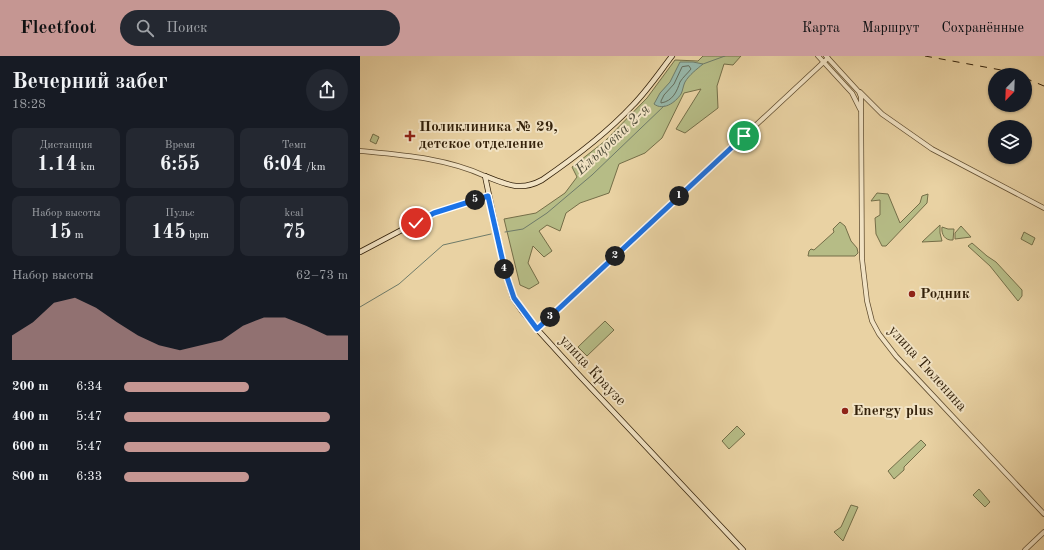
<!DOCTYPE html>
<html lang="ru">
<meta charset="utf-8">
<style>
:root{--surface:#171b24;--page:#242831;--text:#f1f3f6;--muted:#9ea1a6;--accent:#c59692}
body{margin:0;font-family:"Old Standard TT",serif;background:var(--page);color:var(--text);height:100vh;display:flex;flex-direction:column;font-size:15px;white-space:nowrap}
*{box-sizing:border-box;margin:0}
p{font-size:13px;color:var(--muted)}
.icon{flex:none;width:22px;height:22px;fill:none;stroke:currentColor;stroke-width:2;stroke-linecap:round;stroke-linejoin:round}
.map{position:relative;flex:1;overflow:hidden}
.details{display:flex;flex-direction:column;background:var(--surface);width:360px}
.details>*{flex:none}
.needle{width:26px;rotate:203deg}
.tools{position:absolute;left:628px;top:12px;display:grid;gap:8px}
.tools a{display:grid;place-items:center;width:44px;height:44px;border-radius:50%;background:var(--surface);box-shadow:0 1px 3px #0004;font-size:20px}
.pin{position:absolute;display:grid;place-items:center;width:34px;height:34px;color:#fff;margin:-17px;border:2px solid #fff;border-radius:50%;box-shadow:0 1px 4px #0007}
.km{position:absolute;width:20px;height:20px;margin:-10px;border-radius:50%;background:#222;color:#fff;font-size:11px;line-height:20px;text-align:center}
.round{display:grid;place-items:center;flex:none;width:42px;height:42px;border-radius:21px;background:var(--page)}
.head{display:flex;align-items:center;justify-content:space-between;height:68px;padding:0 12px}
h1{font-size:22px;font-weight:700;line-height:30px}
.stats{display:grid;grid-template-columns:repeat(3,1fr);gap:6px;height:68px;padding:4px 12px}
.stats div{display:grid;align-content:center;border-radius:8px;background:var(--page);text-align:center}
.stats b{font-size:20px;font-weight:700}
.stats small{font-size:11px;font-weight:400}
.stats p{font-size:11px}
.chart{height:112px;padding:8px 12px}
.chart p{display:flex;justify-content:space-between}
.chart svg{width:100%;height:72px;margin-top:4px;fill:var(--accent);opacity:.7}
ul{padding:0 12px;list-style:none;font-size:13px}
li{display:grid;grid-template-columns:64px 48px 1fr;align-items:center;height:30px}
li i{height:10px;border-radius:5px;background:var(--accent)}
header{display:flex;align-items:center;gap:24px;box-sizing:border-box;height:56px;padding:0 20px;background:var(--accent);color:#111}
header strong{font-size:19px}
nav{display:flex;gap:22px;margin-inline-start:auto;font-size:14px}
.search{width:280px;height:36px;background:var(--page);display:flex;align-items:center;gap:10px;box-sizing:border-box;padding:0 14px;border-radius:22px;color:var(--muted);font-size:15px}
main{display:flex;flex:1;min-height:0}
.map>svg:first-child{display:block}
</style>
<header>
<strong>Fleetfoot</strong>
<div class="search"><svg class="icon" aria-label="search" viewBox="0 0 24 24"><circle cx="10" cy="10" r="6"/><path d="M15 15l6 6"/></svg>Поиск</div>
<nav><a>Карта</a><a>Маршрут</a><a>Сохранённые</a></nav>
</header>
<main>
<section class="details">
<div class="head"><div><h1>Вечерний забег</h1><p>18:28</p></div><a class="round"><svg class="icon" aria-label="share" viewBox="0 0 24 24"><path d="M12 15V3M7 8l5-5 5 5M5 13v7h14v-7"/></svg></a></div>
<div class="stats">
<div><p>Дистанция</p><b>1.14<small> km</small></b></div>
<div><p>Время</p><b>6:55</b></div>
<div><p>Темп</p><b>6:04<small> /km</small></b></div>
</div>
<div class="stats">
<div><p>Набор высоты</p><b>15<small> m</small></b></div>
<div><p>Пульс</p><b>145<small> bpm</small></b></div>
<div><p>kcal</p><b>75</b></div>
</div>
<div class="chart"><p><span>Набор высоты</span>62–73 m</p>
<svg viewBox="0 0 160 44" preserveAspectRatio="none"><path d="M0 44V29L10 21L20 9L30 6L40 12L50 21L60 29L70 35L80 38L90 35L100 32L110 23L120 18L130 18L140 23L150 29L160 29V44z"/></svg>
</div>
<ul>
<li><b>200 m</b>6:34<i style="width:56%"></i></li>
<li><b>400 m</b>5:47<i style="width:92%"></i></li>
<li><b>600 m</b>5:47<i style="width:92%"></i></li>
<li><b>800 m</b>6:33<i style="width:56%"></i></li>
</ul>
</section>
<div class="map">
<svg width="684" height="494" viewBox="0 0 684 494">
<rect width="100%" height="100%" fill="#e9d2a3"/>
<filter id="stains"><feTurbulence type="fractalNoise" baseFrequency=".005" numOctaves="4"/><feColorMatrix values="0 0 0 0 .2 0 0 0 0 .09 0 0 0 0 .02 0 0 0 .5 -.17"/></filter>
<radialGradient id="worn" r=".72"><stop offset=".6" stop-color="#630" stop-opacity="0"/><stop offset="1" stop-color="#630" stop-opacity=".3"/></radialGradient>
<g fill="#b6bc86" stroke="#746e48">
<polygon points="343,0 381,0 373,9 364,8 357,30 358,52 325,77 316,73 341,33 324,37 302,82 285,97 259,108 249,137 220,147 206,157 200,175 187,169 179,175 192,195 184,201 173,190 168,207 179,227 169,233 160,229 144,163 176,157 205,137 217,121 212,111 245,85 287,42 315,4 338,5"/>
<polygon points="13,78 19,81 16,88 10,85"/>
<polygon points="517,137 528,138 540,167 560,147 562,140 568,138 567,147 526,190 522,190 516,178 515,162 520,159 520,144 511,145"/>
<polygon points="480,166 485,170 491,185 497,192 498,197 495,200 448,200 449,195 451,193 454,194 474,176 473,173"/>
<polygon points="580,169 580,177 582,185 562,186"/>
<polygon points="601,170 611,181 595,183 595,177"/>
<path d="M582 171 588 173H594L593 184C585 185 581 178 582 171Z"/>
<polygon points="664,176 675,182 672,189 661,183"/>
<polygon points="612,187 627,200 636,206 662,234 662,240 658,245 630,210 608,190"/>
<polygon points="245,265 254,274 227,300 218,291"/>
<polygon points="377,370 385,378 369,393 362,385"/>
<polygon points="561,384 566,389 544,411 544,414 534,423 528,415"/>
<polygon points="619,433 630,446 625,451 613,439"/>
<polygon points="491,449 498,451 483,485 474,476 481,471"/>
</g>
<path fill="#97b7a9" stroke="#6f7b69" d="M320 6H333L343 8C337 13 329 19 325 26 323 30 323 34 321 38 315 47 303 55 294 48L300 37 310 26Z"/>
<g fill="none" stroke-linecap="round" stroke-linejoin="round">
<path stroke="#656c5a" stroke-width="1" d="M329 10 331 13C328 17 323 21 320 26 317 35 313 45 301 47V45L304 39 314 28 322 11Z"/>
<g stroke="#6f7b69" stroke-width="1">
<polyline points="343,8 365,0"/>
<polyline points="145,176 163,173 187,157 232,119 304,50"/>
<polyline points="0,251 39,228 83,189 131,178"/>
</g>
<defs>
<g id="tertiary">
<polyline points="458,0 492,37 500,53"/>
<polyline points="466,0 499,36 501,41 502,203 507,245 512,265 519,278 536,300 684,458"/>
<polyline points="500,36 522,58 572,93 684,152"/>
<path d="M0 95C42 99 86 102 125 120"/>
<polyline points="177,273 468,2"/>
<polyline points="665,494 684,476"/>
</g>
<g id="secondary">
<polyline points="125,120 145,215 153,242 162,255 177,273 217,317 383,494"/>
<path d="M125 120C146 128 160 136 182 124 214 102 245 79 272 50 287 35 299 17 312 0"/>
<polyline points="0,196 74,157 128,140"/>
</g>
</defs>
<use href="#tertiary" stroke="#604d30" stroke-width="5.5"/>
<use href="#secondary" stroke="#33210a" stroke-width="6"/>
<use href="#tertiary" stroke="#f1e2c3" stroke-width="4"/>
<use href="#secondary" stroke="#f1e2c3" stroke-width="4.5"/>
<g stroke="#33210a" stroke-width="1" stroke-dasharray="7 7" stroke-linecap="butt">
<polyline points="565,0 652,16 658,19"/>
<polyline points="665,22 684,30"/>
</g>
</g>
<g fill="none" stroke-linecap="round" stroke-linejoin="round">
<defs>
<polyline id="route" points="56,167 74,157 128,140 145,215 154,242 177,273 384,80"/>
</defs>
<use href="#route" stroke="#fff" stroke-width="8"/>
<use href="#route" stroke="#1a73e8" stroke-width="5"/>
</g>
<g fill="#8f2418" stroke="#f1e2c3" stroke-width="1.5">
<path d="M48 74h4v4h4v4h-4v4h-4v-4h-4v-4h4z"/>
<circle cx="552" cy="238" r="4"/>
<circle cx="485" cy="355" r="4"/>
</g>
<g text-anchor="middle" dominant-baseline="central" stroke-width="4" stroke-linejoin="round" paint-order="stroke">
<g font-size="15" font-weight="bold" fill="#33210a" stroke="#f1e2c3" text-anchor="start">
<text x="59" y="71">Поликлиника № 29,<tspan x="59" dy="17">детское отделение</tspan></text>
<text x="560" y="238">Родник</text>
<text x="493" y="355">Energy plus</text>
</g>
<g font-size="15" fill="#33210a" stroke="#f1e2c3">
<text transform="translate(567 313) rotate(48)">улица Тюленина</text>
<text transform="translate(232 315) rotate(47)">улица Краузе</text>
</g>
<g font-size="16" font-style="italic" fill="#514e3a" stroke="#f1e2c3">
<text transform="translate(253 84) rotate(-43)">Ельцовка 2-я</text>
</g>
</g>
<rect width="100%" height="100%" filter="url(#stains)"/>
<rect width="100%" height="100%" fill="url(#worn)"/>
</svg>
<div class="tools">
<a><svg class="needle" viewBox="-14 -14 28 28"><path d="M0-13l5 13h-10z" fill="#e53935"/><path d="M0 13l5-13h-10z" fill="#9ea1a6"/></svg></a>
<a><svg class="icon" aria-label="layers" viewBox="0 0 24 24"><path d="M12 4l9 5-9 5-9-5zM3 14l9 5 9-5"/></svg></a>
</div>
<div class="pin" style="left:384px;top:80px;background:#1e9e55"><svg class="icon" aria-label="arrive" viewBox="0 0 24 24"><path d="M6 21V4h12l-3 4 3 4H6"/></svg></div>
<div class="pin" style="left:56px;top:167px;background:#d93025"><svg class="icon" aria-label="check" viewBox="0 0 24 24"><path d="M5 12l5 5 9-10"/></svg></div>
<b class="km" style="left:319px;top:140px">1</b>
<b class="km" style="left:255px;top:200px">2</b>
<b class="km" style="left:190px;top:261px">3</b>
<b class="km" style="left:144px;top:213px">4</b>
<b class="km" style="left:115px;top:144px">5</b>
</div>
</main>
